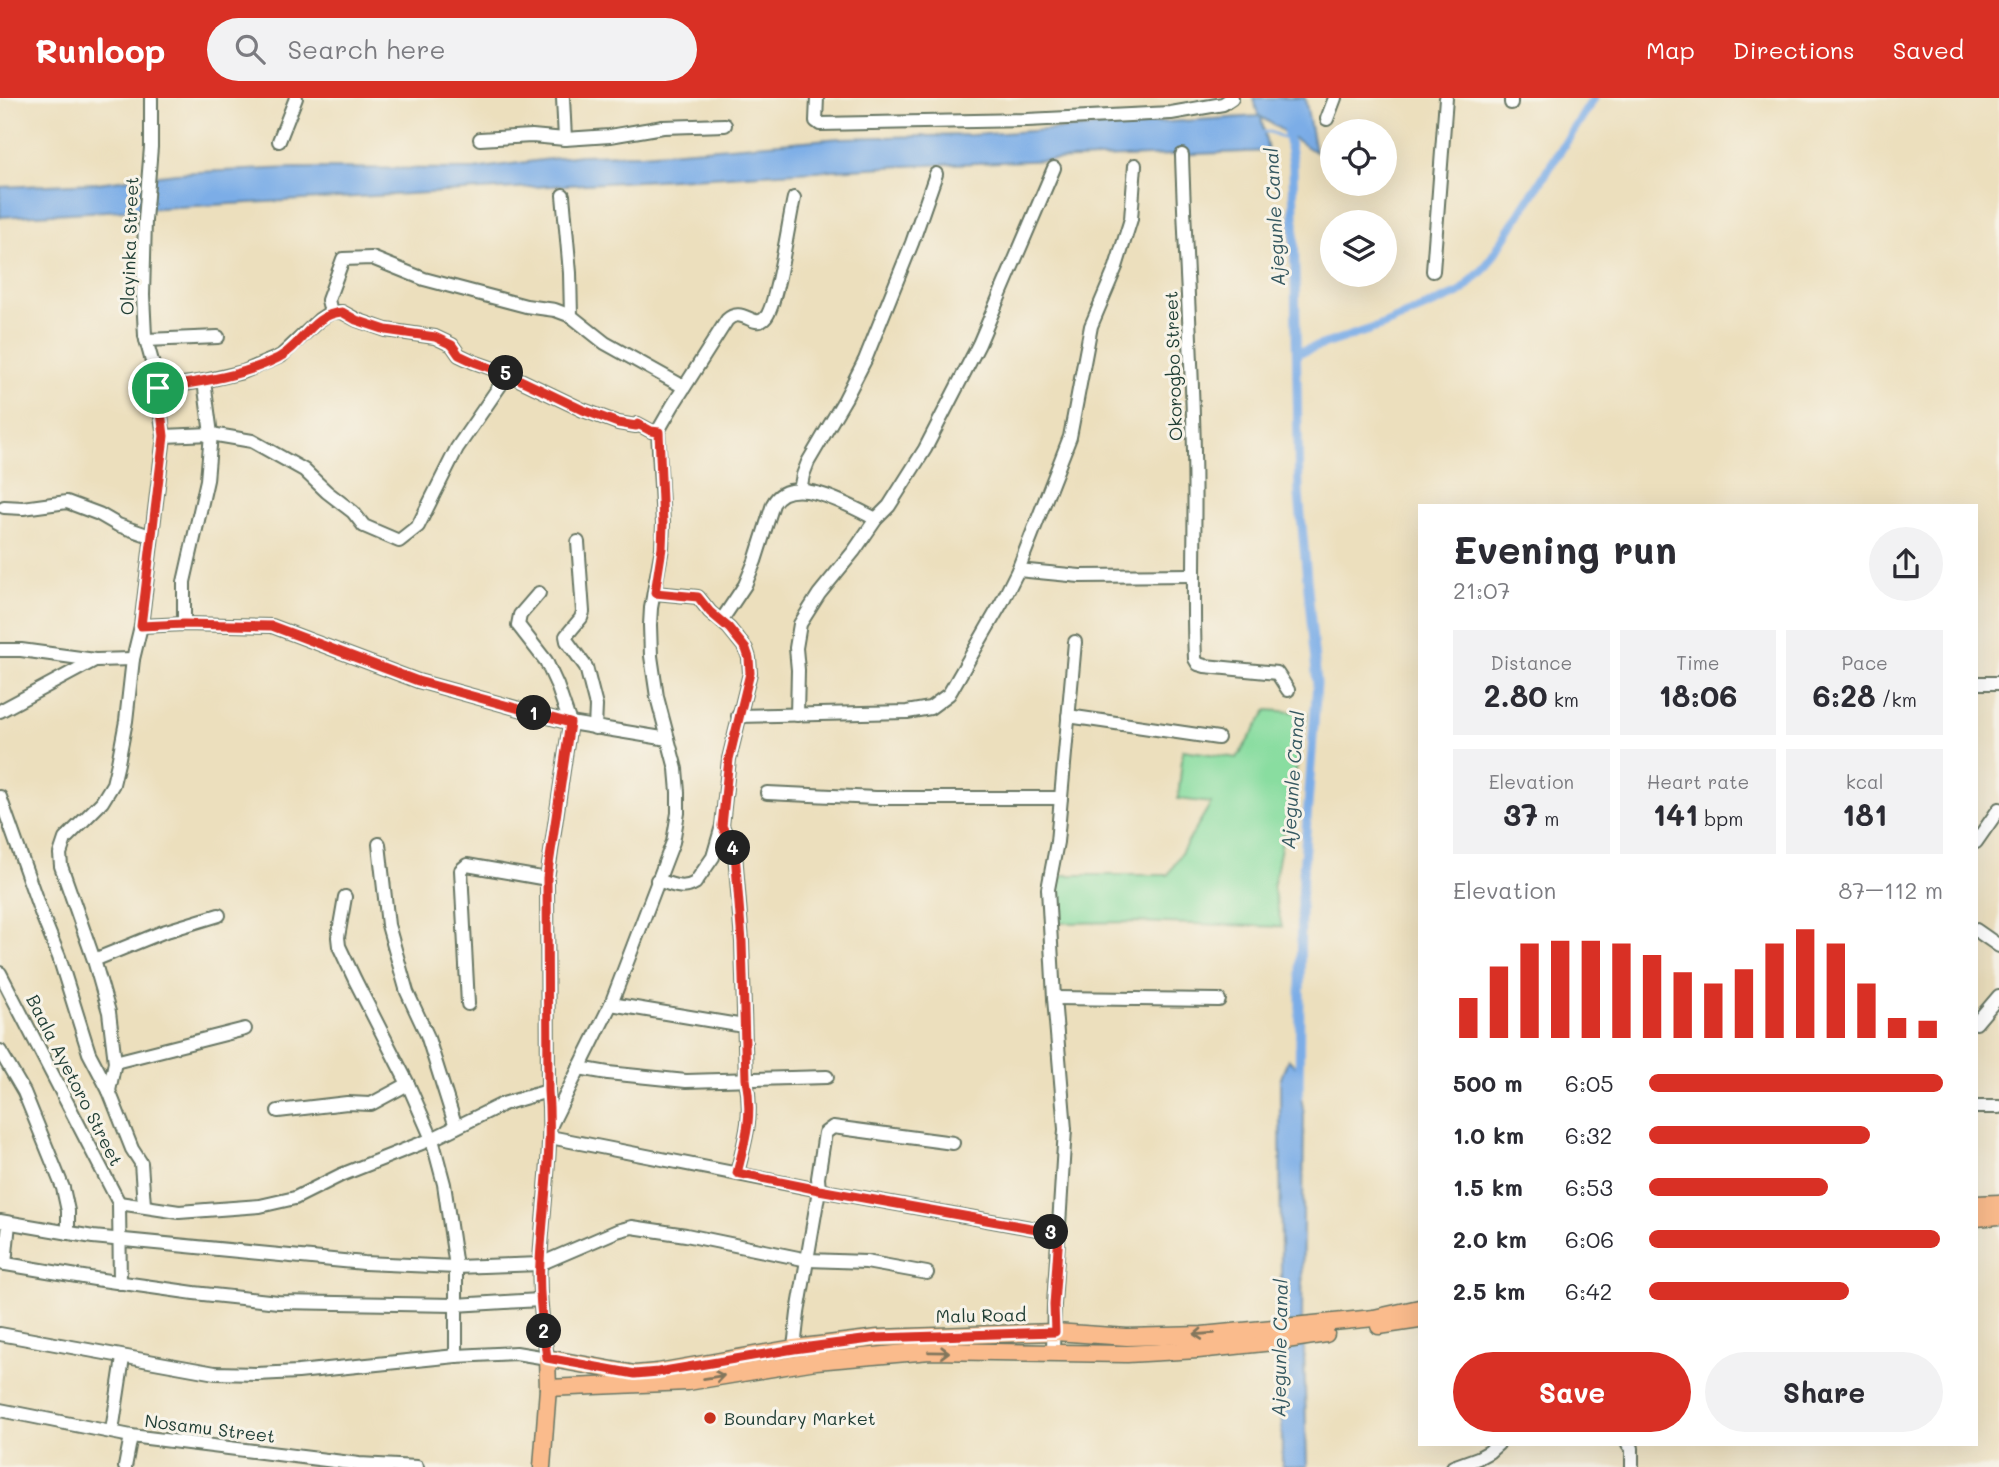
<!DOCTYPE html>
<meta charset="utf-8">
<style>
:root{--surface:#fff;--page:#f2f2f3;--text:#2b2b33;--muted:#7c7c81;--accent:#d93025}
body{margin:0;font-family:Mali,sans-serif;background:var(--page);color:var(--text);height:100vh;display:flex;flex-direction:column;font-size:26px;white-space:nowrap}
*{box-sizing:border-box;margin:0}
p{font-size:23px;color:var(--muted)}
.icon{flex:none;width:38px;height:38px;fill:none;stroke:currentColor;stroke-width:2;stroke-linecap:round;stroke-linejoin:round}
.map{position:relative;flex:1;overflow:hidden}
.side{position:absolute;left:1418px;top:406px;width:560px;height:942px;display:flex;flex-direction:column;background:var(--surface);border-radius:0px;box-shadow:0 7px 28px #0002}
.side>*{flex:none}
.buttons{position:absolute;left:1320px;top:21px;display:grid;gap:14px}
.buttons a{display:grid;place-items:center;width:77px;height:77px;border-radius:50%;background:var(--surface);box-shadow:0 7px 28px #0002;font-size:35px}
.pin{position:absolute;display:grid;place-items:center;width:60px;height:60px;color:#fff;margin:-30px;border:4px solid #fff;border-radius:50%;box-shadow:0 2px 7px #0007}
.km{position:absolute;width:35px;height:35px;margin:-18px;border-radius:50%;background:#222;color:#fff;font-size:19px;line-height:35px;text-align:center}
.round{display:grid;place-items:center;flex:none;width:74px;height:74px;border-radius:37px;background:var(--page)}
.head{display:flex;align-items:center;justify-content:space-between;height:119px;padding:0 35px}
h1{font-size:38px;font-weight:800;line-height:52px}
.stats{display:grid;grid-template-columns:repeat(3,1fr);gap:10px;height:119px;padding:7px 35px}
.stats div{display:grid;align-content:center;border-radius:0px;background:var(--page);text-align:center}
.stats b{font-size:30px;font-weight:800}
.stats small{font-size:19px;font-weight:400}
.stats p{font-size:19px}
.chart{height:196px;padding:14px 35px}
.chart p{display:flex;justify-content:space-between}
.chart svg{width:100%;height:126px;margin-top:7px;stroke:var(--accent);stroke-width:6}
.primary-button{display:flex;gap:14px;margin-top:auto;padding:14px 35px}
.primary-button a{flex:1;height:80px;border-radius:42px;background:var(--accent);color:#fff;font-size:28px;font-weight:800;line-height:80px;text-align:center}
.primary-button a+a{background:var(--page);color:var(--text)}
ul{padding:0 35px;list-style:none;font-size:23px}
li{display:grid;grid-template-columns:112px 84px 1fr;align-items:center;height:52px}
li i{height:18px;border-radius:9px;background:var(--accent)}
header{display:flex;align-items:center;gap:42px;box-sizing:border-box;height:98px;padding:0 35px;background:var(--accent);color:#fff}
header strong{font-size:33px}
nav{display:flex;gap:38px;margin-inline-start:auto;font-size:24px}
.search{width:490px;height:63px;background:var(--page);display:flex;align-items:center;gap:18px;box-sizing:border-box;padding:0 24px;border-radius:38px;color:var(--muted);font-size:26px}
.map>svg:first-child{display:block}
</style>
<header>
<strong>Runloop</strong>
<div class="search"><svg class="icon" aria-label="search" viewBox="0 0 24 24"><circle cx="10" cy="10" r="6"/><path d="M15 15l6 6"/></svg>Search here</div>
<nav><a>Map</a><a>Directions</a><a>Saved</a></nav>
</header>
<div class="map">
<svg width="1999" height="1369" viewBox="0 0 1999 1369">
<rect width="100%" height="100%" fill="#f7f3e8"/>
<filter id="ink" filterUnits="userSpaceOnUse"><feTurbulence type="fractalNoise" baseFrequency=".0143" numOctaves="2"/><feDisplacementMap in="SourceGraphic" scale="14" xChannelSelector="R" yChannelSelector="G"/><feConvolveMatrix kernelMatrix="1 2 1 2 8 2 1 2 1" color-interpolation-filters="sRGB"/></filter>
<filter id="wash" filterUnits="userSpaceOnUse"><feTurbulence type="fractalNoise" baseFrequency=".00686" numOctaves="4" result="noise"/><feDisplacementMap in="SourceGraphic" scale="28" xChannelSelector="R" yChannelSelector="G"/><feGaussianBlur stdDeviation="1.57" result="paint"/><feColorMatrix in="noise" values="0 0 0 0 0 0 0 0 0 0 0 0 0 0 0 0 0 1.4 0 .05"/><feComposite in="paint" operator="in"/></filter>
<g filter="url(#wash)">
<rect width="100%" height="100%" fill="#ecdfbd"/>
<polygon fill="#89dda0" stroke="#548d6a" stroke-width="2" points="1267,612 1307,615 1273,790 1282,829 1136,824 1057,825 1059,777 1168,777 1211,705 1178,701 1183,652 1237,660"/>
<g fill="#7bade7" stroke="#4d758e" stroke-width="2">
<polygon points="1253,0 1305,0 1315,54 1261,19 1268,53 904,68 0,119 0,89 97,85 176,75 294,70 474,71 581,57 642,56 841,40 972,37 1259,18"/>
<polygon points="1288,961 1296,969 1304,1016 1302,1221 1304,1250 1307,1369 1282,1369 1280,983"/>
</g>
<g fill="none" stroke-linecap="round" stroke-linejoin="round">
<polyline stroke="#7bade7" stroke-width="2.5" points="1261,34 1270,34 1289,42"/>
<g stroke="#7bade7" stroke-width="9">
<polyline points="1286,26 1293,66 1299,397 1317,585 1301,802 1299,997"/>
<polyline points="1297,255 1378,229 1459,195 1485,170 1594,0"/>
</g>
</g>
</g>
<g filter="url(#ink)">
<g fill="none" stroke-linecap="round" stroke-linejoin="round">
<defs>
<g id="minor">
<polyline points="563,0 565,41"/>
<polyline points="817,0 816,23 820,26 1027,22 1171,15 1223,6 1232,0"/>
<polyline points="1511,5 1511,0"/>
<polyline points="1327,21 1335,0"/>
<polyline points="480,41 532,38 565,41 610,38 663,29 725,27"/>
<polyline points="279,43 296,0"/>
<path d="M1182 57C1185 156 1192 255 1194 354 1196 423 1192 492 1195 561L1198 566 1205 568 1277 575 1288 592"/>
<polyline points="563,97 570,175 571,218 605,245 684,289"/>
<polyline points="1433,173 1446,0"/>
<polyline points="331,214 342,214 357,222 386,232 435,239 452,247 459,257 474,264 508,276 583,312 618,325 636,328 638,326 651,333 658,333"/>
<polyline points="146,242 218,239"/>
<polyline points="157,290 204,283 243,274 281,258 319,222 331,214 328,202 343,161 372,160 424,181 526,208 555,212 571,218"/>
<polyline points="164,338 211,336 252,343 304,372 327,394 353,414 364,428 399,443 418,428 457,350 508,276"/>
<polyline points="800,392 803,377 808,364 845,301 865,262 912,145 936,76"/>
<polyline points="4,409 23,410 67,404 99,416 118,427 150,438"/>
<polyline points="578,444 583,514 581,520 566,538 567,543 586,569 596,608 595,630"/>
<polyline points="1018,472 1080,478 1194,477"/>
<path d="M655 495 698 499 710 514 729 530 746 551 749 560 750 575 729 661 722 728 713 759 695 785C682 793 671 786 657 782"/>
<path d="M721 523 745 487 755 463 773 406C790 373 852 409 876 421"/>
<polyline points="184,526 184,484 207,382 211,336 204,283"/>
<polyline points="141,528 184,526 272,528 418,583 570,625 668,641"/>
<polyline points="0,552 21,552 95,562"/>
<polyline points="1976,585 1999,585"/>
<polyline points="0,613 95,562 133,561"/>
<polyline points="797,617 798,572 796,550 800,526 819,496 854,453 876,421 889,408 925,351 979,246 1054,70"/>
<polyline points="738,618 907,614 930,610 949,596 1002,504 1018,472 1070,339 1091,228 1116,169 1131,121 1135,67"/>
<polyline points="1068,618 1218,640"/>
<polyline points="767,695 876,700 1061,700"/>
<polyline points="0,699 40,812 59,859 89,955 109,993"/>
<path d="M722 728 735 755 742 844 746 981C753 1019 746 1039 737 1075"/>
<polyline points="1976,744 1999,711"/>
<polyline points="379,746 388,827 407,894 427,937 456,1029"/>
<polyline points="345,799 338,839 339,848 355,882 408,986 432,1041 444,1086 456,1169 456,1258"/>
<polyline points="1976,832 1999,848"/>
<polyline points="94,862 163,834 219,817"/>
<polyline points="0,875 119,1105 120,1185"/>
<polyline points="1054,900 1219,902"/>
<polyline points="468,906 461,772 467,767 547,781"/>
<polyline points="611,906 744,928"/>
<polyline points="1976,925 1999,898"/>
<polyline points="0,953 24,994 63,1090 68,1113 68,1135"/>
<polyline points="115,964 245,931"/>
<polyline points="579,970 608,975 686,983 827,979"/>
<polyline points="1976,1009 1999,1009"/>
<polyline points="278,1013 347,1005 371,1006 408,986"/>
<path d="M551 1027 611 906 673 744 678 715V694L676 671 657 599 651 558 650 527 651 510 662 450 663 426 658 333 673 307 727 222C742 207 755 233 766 219 777 207 789 121 794 100"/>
<polyline points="550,1039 819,1092 1059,1135"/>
<polyline points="119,1105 179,1114 260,1108 295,1100 341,1077 432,1041 503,1006 548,993"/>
<polyline points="144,1107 141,1065 132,1051 109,993 115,964 109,914 94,862 61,768 60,756 65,741 102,704 113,686 118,665 126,623 133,561 141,528 164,338 153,267 145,238 143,197 145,122 151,49 151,0"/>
<polyline points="0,1123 93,1139 364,1165 456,1169 540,1166 617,1133 632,1129 686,1137 808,1162 866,1164 927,1175"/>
<polyline points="0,1165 95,1181 194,1195 278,1204 455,1207 540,1202"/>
<polyline points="5,1166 9,1125"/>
<path d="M0 1236 215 1275 257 1276 298 1274 456 1258 516 1255 547 1260C543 1228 538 1196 540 1164 543 1106 553 1050 548 993L547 781 570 625 557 587 546 563 518 527 520 517 539 495"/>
<polyline points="794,1250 798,1215 819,1092 818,1080 825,1035 833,1029 953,1045"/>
<polyline points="1053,1254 1054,1207 1065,1031 1054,900 1048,791 1057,744 1075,544"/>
<polyline points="0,1312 131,1338 359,1366 417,1369"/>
<polyline points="112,1333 123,1260"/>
<polyline points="1628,1346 1632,1350 1632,1369"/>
<polyline points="125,1369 131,1338"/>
<polyline points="1453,1369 1478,1360 1489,1354 1498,1346"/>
</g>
<g id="major">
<polyline points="1976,1106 1999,1105"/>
<polyline points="1976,1120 1999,1118"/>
<polyline points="1379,1228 1419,1222"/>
<polyline points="548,1290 688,1284 816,1263 930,1253 1127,1256 1198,1252 1273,1244 1326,1236"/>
<polyline points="542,1369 548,1290 547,1260 635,1276 658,1274 794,1250 878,1240 1055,1234 1127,1239 1202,1237 1374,1220 1419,1210"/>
</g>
</defs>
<use href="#minor" stroke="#677664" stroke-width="16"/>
<use href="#major" stroke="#677664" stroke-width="19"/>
<use href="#minor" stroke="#fff" stroke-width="12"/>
<use href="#major" stroke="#fabb8c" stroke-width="16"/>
</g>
<defs><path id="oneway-shaft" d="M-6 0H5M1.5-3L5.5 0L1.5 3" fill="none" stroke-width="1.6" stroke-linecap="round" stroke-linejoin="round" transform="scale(1.75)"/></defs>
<g stroke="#82765c">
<use href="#oneway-shaft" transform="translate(1204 1236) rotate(176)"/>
<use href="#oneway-shaft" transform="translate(939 1254) rotate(1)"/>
<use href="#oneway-shaft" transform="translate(714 1279) rotate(-9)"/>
</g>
</g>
<g fill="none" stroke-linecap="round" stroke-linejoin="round" filter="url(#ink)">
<defs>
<path id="route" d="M342 214 356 222 386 232 435 239 452 247 459 257 474 264 508 276 583 312 618 325 636 328 638 326 651 333 659 334 663 426 662 450 655 495 698 499 710 514 729 530 746 551 749 560 750 575 729 661 722 728 735 755 742 844 746 981C753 1019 746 1039 737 1075L819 1092 1059 1135 1054 1207 1055 1234 878 1240 794 1251 658 1274 635 1276 547 1260C543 1228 538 1196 540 1164 543 1107 553 1050 548 993L547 780 570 625 418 583 272 528 184 526 141 528 164 338 158 290C199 284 240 279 278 260 302 248 312 216 342 214Z"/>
</defs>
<use href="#route" stroke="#fff" stroke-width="14"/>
<use href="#route" stroke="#d93025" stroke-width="9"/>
</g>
<circle fill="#c8321e" stroke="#f7f3e8" stroke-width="2.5" cx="710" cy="1320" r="7"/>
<g text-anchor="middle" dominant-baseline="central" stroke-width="6" stroke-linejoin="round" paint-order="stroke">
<g font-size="18" fill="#1f3d34" stroke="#f7f3e8">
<text transform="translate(129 148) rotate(-88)">Olayinka Street</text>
<text transform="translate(1173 268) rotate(-92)">Okorogbo Street</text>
<text transform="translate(75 982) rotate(63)">Baala Ayetoro Street</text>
<text transform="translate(981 1217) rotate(-1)">Malu Road</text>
<text transform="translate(210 1330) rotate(7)">Nosamu Street</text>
</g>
<g font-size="18" fill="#1f3d34" stroke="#f7f3e8" text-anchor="start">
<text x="724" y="1320">Boundary Market</text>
</g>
<g font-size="19" font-style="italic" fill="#365961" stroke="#f7f3e8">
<text transform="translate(1274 119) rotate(-93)">Ajegunle Canal</text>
<text transform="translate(1292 682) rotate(-86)">Ajegunle Canal</text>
<text transform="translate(1279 1250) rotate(-89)">Ajegunle Canal</text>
</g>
</g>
</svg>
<div class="buttons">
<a><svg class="icon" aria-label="locate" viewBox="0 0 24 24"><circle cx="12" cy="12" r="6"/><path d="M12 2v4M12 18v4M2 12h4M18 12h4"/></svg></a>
<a><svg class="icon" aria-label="layers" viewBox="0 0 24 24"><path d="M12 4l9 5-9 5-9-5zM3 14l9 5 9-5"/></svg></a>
</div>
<div class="pin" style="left:158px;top:290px;background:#1e9e55"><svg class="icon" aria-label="arrive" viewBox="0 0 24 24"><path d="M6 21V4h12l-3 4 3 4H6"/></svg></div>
<b class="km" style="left:534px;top:615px">1</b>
<b class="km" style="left:544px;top:1233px">2</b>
<b class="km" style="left:1051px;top:1134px">3</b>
<b class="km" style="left:733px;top:750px">4</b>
<b class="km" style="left:506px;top:275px">5</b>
<section class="side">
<div class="head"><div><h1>Evening run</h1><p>21:07</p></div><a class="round"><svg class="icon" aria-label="share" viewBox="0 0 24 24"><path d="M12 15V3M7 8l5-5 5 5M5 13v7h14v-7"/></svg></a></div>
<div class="stats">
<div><p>Distance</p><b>2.80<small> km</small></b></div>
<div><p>Time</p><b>18:06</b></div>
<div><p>Pace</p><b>6:28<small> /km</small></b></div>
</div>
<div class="stats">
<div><p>Elevation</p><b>37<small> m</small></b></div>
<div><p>Heart rate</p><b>141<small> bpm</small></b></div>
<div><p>kcal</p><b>181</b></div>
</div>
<div class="chart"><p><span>Elevation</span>87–112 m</p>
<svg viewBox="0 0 160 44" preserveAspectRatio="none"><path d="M5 44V30M15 44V19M25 44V11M35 44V10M45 44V10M55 44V11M65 44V15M75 44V21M85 44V25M95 44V20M105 44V11M115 44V6M125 44V11M135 44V25M145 44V37M155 44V38"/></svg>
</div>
<ul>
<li><b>500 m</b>6:05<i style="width:100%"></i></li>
<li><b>1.0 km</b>6:32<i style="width:75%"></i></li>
<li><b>1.5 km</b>6:53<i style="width:61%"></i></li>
<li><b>2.0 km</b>6:06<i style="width:99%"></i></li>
<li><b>2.5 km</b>6:42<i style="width:68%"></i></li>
</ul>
<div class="primary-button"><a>Save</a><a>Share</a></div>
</section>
</div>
